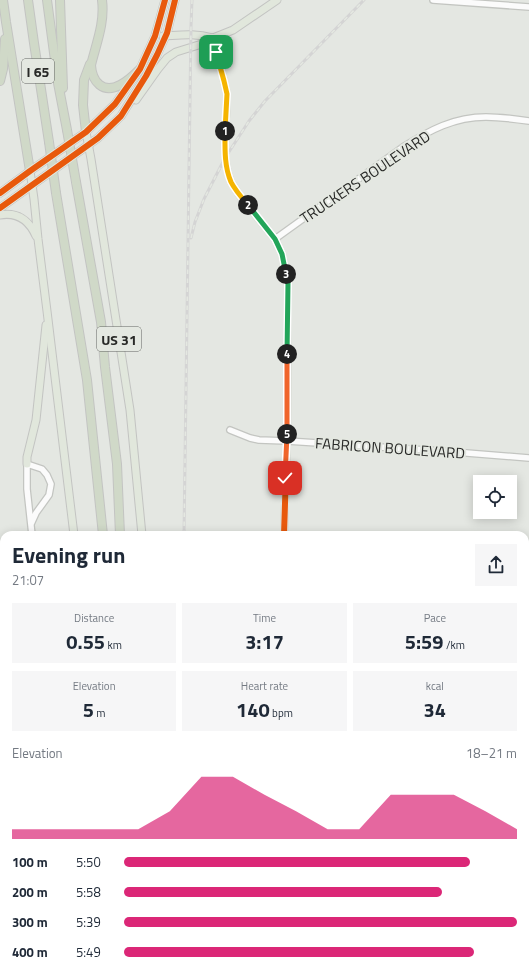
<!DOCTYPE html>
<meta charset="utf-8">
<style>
:root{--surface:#fff;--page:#f6f6f7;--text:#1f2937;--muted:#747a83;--accent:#db2777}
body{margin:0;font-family:"Titillium Web",sans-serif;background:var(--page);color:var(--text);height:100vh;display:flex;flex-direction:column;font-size:15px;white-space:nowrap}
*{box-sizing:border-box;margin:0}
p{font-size:13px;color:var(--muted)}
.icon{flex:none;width:22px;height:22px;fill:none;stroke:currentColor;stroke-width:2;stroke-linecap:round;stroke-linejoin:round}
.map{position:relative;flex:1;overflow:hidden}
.details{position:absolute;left:0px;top:531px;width:529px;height:444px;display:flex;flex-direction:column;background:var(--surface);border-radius:12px 12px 0 0;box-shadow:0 2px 10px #0003}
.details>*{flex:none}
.buttons{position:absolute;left:473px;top:475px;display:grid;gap:8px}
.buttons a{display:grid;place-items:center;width:44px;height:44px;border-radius:0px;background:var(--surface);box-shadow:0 2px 10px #0003;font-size:20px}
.pin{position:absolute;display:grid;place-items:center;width:34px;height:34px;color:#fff;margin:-17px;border-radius:8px;box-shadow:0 2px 6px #0006}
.km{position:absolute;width:20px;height:20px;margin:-10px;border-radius:50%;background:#222;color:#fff;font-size:11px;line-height:20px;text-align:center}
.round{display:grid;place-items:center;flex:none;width:42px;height:42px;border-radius:0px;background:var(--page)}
.overview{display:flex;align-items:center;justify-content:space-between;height:68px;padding:0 12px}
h1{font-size:22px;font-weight:700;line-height:30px}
.stats{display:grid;grid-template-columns:repeat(3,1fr);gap:6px;height:68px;padding:4px 12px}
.stats div{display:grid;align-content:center;border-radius:0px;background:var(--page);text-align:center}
.stats b{font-size:20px;font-weight:700}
.stats small{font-size:11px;font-weight:400}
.stats p{font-size:11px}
.chart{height:112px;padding:8px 12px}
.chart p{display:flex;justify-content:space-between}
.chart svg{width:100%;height:72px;margin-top:4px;fill:var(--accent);opacity:.7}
ul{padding:0 12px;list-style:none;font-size:13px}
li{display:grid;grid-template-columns:64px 48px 1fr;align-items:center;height:30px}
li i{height:10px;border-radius:5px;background:var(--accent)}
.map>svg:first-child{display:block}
</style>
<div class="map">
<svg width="529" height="975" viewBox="0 0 529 975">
<rect width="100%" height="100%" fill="#e4e7e2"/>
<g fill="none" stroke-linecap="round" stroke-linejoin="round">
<defs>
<g id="minor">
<polyline points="433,0 529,7"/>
<polyline points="213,38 224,81 227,94 225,143 225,158 228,173 231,182 240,196 275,239 282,254 288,283 287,441 284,535"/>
<path d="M275 239 403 147C430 130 454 117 486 117 500 117 515 119 529 121"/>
<polyline points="230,430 250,438 259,440 287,441 442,451 529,458"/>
<polyline points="31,524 36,513 49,495 51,484 47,475 42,469 27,464 27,489 32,535"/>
<polyline points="525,668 529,668"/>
<polyline points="77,971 77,975"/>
<polyline points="274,975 274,971"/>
</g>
<g id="major">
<path d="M163 36C182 35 194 33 213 38"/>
<polyline points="136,100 158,69 167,58 176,52 205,43 213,38 233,30 277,0"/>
<polyline points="86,132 91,159 130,410 142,535"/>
<polyline points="30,171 34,199 38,239 47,311 74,535"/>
<polyline points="0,193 30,171 86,132 115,104 140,69 155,36 165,0"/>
<polyline points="0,208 98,138 121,116 146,76 157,55 167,33 175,0"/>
<path d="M0 215C17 212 29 220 36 236"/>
<polyline points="27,464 27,457 36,420 46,325"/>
<polyline points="86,975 86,971"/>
<polyline points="145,975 145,971"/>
</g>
<g id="highway">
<polyline points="3,0 6,22 30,171"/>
<polyline points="28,0 34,43 49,142"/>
<polyline points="47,0 58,83 67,130"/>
<polyline points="60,0 63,88"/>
<path d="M102 0C105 23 96 44 91 65 92 82 103 94 120 85 128 81 134 75 140 69"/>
<polyline points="0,81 3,69 5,39"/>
<polyline points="86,132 83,105 84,80 90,64"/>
<polyline points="76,182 101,322 105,367 117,464 120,535"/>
<polyline points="56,193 87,380 103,535"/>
<polyline points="99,971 100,975"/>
<polyline points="123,975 123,971"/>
</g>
</defs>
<use href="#minor" stroke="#c3c5c1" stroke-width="8"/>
<use href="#major" stroke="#c3c4c2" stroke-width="9"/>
<use href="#highway" stroke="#c3c4c2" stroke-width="10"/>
<use href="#minor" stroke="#fbfbfb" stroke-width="5.5"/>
<use href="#major" stroke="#e1e7dc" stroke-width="7"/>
<use href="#highway" stroke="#d0d9c8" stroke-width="8"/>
<defs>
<g id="rail">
<polyline points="191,238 195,222 204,199 225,158 249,121 265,101 364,0"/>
<polyline points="184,535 191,26 192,0"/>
<polyline points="177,975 177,971"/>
</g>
</defs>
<use href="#rail" stroke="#d4d4d4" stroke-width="3"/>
<use href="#rail" stroke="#e4e8e1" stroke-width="1.5" stroke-dasharray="4.5" stroke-linecap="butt"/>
<defs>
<g id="highway-bridge">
<polyline points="67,130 76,182"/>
<polyline points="49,142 56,193"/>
</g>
</defs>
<use href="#highway-bridge" stroke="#c3c4c2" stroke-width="10" stroke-linecap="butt"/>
<use href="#highway-bridge" stroke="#d0d9c8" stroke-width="8"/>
<defs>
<g id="cycleway">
<polyline points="213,38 224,81 227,94 225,143 225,158 228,173 231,182 240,196 275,239 282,254 288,283 287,441 284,535"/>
<polyline points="0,193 30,171 86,132 115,104 140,69 155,36 165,0"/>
<polyline points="0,208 98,138 121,116 146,76 157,55 167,33 175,0"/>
</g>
</defs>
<use href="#cycleway" stroke="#e4e8e1" stroke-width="8"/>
<use href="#cycleway" stroke="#e8590c" stroke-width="6"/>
</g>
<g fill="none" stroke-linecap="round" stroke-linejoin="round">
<defs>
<polyline id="split-1" points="216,52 224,81 227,94 225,131"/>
<path id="split-2" d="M225 131C225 147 224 166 231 182 235 190 242 198 248 205"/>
<polyline id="split-3" points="248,205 275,239 282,254 286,274"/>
<polyline id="split-4" points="286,274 288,283 287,354"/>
<polyline id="split-5" points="287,434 287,354"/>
<polyline id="split-6" points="285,478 287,434"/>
</defs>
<use href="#split-1" stroke="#fff" stroke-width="8"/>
<use href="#split-2" stroke="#fff" stroke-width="8"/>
<use href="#split-3" stroke="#fff" stroke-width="8"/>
<use href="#split-4" stroke="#fff" stroke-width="8"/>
<use href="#split-5" stroke="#fff" stroke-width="8"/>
<use href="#split-6" stroke="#fff" stroke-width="8"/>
<use href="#split-1" stroke="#f5b400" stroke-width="5"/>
<use href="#split-2" stroke="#f5b400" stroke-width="5"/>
<use href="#split-3" stroke="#22a559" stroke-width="5"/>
<use href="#split-4" stroke="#22a559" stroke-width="5"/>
<use href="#split-5" stroke="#f0652b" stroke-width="5"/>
<use href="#split-6" stroke="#f0652b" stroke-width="5"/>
</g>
<g text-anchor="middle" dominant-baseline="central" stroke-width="4" stroke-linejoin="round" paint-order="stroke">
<g fill="#e4e8e1" stroke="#616360" stroke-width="1">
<rect x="22" y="59" width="32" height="24" rx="3"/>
<rect x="97" y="327" width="44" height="24" rx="3"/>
</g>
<g font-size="14" font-weight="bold" fill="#292a28">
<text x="38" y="71">I 65</text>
<text x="119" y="339">US 31</text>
</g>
<g font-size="15" fill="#292a28" stroke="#e4e8e1">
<text transform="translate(365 177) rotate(-34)">TRUCKERS BOULEVARD</text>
<text transform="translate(390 448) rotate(4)">FABRICON BOULEVARD</text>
</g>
</g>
</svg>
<div class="buttons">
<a><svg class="icon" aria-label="locate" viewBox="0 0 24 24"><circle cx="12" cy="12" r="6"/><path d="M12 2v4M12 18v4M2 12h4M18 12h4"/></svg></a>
</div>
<div class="pin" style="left:216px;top:52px;background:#1e9e55"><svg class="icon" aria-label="arrive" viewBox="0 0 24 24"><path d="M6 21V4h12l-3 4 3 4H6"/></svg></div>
<div class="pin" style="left:285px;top:478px;background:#d93025"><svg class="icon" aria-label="check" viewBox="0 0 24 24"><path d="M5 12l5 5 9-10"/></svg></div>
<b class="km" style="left:225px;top:131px">1</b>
<b class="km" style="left:248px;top:205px">2</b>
<b class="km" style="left:286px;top:274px">3</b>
<b class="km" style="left:287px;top:354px">4</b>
<b class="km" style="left:287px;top:434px">5</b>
<section class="details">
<div class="overview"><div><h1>Evening run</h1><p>21:07</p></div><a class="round"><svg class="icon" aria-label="share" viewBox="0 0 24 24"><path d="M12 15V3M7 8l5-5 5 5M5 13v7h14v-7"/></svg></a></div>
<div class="stats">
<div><p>Distance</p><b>0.55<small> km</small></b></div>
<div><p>Time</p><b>3:17</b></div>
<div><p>Pace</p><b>5:59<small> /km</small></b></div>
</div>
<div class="stats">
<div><p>Elevation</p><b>5<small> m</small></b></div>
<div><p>Heart rate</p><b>140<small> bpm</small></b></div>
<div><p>kcal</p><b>34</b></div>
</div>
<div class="chart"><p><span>Elevation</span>18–21 m</p>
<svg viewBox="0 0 160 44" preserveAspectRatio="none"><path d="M0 44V38L10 38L20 38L30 38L40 38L50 27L60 6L70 6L80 17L90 27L100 38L110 38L120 17L130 17L140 17L150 27L160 38V44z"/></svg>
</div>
<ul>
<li><b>100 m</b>5:50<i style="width:88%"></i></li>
<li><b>200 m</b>5:58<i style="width:81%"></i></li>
<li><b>300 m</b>5:39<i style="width:100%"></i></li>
<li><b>400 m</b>5:49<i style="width:89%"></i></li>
</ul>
</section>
</div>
